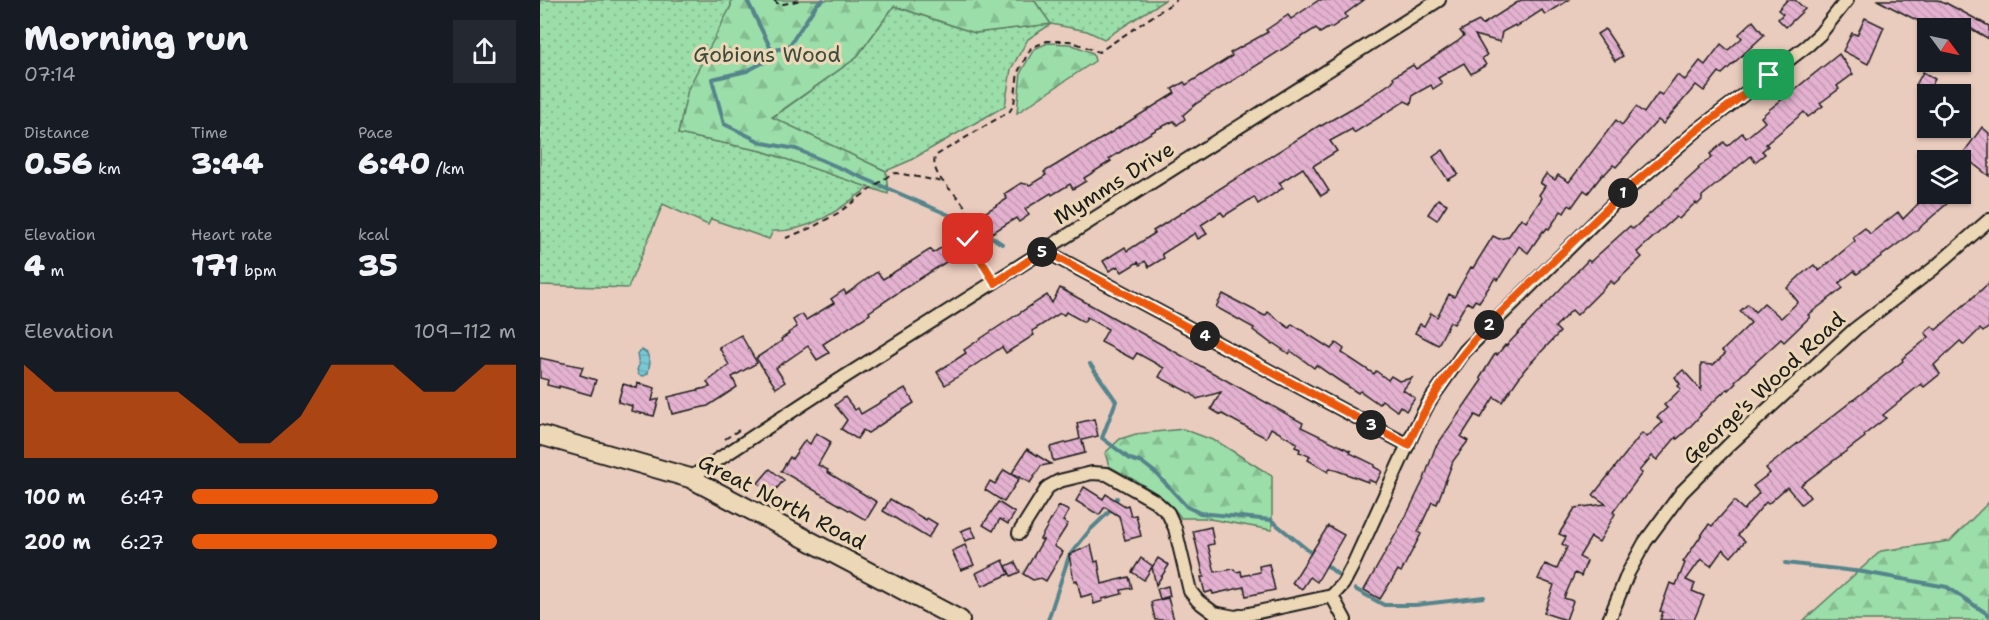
<!DOCTYPE html>
<meta charset="utf-8">
<style>
:root{--surface:#171b24;--page:#242831;--text:#f1f3f6;--muted:#9ea1a6;--accent:#ea580c}
body{margin:0;font-family:"Shantell Sans",sans-serif;background:var(--page);color:var(--text);height:100vh;display:flex;flex-direction:column;font-size:22px;white-space:nowrap}
*{box-sizing:border-box;margin:0}
p{font-size:20px;color:var(--muted)}
.icon{flex:none;width:33px;height:33px;fill:none;stroke:currentColor;stroke-width:2;stroke-linecap:round;stroke-linejoin:round}
.map{position:relative;flex:1;overflow:hidden}
.panel{display:flex;flex-direction:column;background:var(--surface);width:540px}
.panel>*{flex:none}
.needle{width:39px;rotate:123deg}
.fabs{position:absolute;left:1377px;top:18px;display:grid;gap:12px}
.fabs a{display:grid;place-items:center;width:54px;height:54px;border-radius:0px;background:var(--surface);box-shadow:0 2px 4px #0004;font-size:30px}
.pin{position:absolute;display:grid;place-items:center;width:51px;height:51px;color:#fff;margin:-26px;border-radius:12px;box-shadow:0 3px 9px #0006}
.km{position:absolute;width:30px;height:30px;margin:-15px;border-radius:50%;background:#222;color:#fff;font-size:16px;line-height:30px;text-align:center}
.round{display:grid;place-items:center;flex:none;width:63px;height:63px;border-radius:0px;background:var(--page)}
.overview{display:flex;align-items:center;justify-content:space-between;height:102px;padding:0 24px}
h1{font-size:33px;font-weight:800;line-height:45px}
.figures{display:grid;grid-template-columns:repeat(3,1fr);gap:9px;height:102px;padding:6px 24px}
.figures div{display:grid;align-content:center}
.figures b{font-size:30px;font-weight:800}
.figures small{font-size:16px;font-weight:400}
.figures p{font-size:16px}
.chart{height:168px;padding:12px 24px}
.chart p{display:flex;justify-content:space-between}
.chart svg{width:100%;height:108px;margin-top:6px;fill:var(--accent);opacity:.7}
ul{padding:0 24px;list-style:none;font-size:20px}
li{display:grid;grid-template-columns:96px 72px 1fr;align-items:center;height:45px}
li i{height:15px;border-radius:8px;background:var(--accent)}
main{display:flex;flex:1;min-height:0}
.map>svg:first-child{display:block}
</style>
<main>
<section class="panel">
<div class="overview"><div><h1>Morning run</h1><p>07:14</p></div><a class="round"><svg class="icon" aria-label="share" viewBox="0 0 24 24"><path d="M12 15V3M7 8l5-5 5 5M5 13v7h14v-7"/></svg></a></div>
<div class="figures">
<div><p>Distance</p><b>0.56<small> km</small></b></div>
<div><p>Time</p><b>3:44</b></div>
<div><p>Pace</p><b>6:40<small> /km</small></b></div>
</div>
<div class="figures">
<div><p>Elevation</p><b>4<small> m</small></b></div>
<div><p>Heart rate</p><b>171<small> bpm</small></b></div>
<div><p>kcal</p><b>35</b></div>
</div>
<div class="chart"><p><span>Elevation</span>109–112 m</p>
<svg viewBox="0 0 160 44" preserveAspectRatio="none"><path d="M0 44V6L10 17L20 17L30 17L40 17L50 17L60 27L70 38L80 38L90 27L100 6L110 6L120 6L130 17L140 17L150 6L160 6V44z"/></svg>
</div>
<ul>
<li><b>100 m</b>6:47<i style="width:76%"></i></li>
<li><b>200 m</b>6:27<i style="width:94%"></i></li>
</ul>
</section>
<div class="map">
<svg width="1449" height="620" viewBox="0 0 1449 620">
<defs>
<pattern id="grass-dots" width="8" height="8" patternUnits="userSpaceOnUse" patternTransform="scale(1.5)"><rect width="8" height="8" fill="#9bdea9"/><path d="M2 2h.1M6 6h.1" fill="none" stroke="#85be91" stroke-width="1.8" stroke-linecap="round"/></pattern>
<pattern id="forest-firs" width="22" height="20" patternUnits="userSpaceOnUse" patternTransform="scale(1.5)"><rect width="22" height="20" fill="#9bdea9"/><path d="M5 1l3.5 6h-7zM16 11l3.5 6h-7z" fill="#85be91"/></pattern>
<pattern id="water-rules" width="6" height="5" patternUnits="userSpaceOnUse" patternTransform="scale(1.5)"><rect width="6" height="5" fill="#79c9d5"/><path d="M0 2.5h6" fill="none" stroke="#68acb6"/></pattern>
<pattern id="building-back-hatch" width="6" height="6" patternUnits="userSpaceOnUse" patternTransform="scale(1.5)"><rect width="6" height="6" fill="#e4b2d0"/><path d="M-1 5l2 2M0 0l6 6M5-1l2 2" fill="none" stroke="#c398b2"/></pattern>
</defs>
<rect width="100%" height="100%" fill="#eaccbe"/>
<filter id="ink" filterUnits="userSpaceOnUse"><feTurbulence type="fractalNoise" baseFrequency=".0167" numOctaves="2"/><feDisplacementMap in="SourceGraphic" scale="12" xChannelSelector="R" yChannelSelector="G"/><feConvolveMatrix kernelMatrix="1 2 1 2 8 2 1 2 1" color-interpolation-filters="sRGB"/></filter>
<g filter="url(#ink)">
<g fill="url(#grass-dots)" stroke="#5c7d62" stroke-width="1.5">
<path d="M0 0H191V6L138 134 222 151 329 187C300 209 271 232 233 231L229 239 171 219 168 225 123 204 88 288 0 285Z"/>
<polygon points="494,0 625,0 564,39 547,31 511,24 488,39 471,69 465,106 369,161 346,171 232,118 316,58 354,6 435,33 510,24"/>
</g>
<g fill="url(#forest-firs)" stroke="#5c7d62" stroke-width="1.5">
<polygon points="191,0 494,0 511,24 435,33 354,6 316,58 232,117 346,171 348,194 222,151 138,134 148,89 191,6"/>
<polygon points="508,43 530,44 553,53 555,61 477,113 481,72 494,49"/>
<path d="M643 429 678 442 732 476V530L664 518H641C625 493 594 481 569 466L565 453 580 439 596 434Z"/>
<polygon points="1449,502 1449,620 1264,620 1341,551 1410,541"/>
</g>
<polygon fill="url(#water-rules)" stroke="#54848b" stroke-width="1.5" points="102,350 107,353 110,362 108,373 104,376 99,375 97,370 99,365 97,354"/>
<g fill="none" stroke-linecap="round" stroke-linejoin="round">
<g stroke="#54848b" stroke-width="4">
<polyline points="207,0 232,51"/>
<polyline points="283,0 277,4 249,46 232,51 224,62 207,71 172,79 184,124 223,143 256,149 437,227 462,244"/>
<polyline points="550,364 576,401 562,438 590,459 603,463 617,474 647,507 660,513 731,520 775,556"/>
<polyline points="783,562 797,574"/>
<polyline points="1245,563 1323,572 1407,587 1449,615"/>
<polyline points="815,589 844,605 875,605 944,597"/>
<polyline points="508,620 529,556 550,530 570,511 577,498"/>
</g>
</g>
<g fill="url(#building-back-hatch)" stroke="#1c1c1c" stroke-width="1.5">
<polygon points="779,0 824,0 805,14 807,17 791,28 790,27 780,33 776,28 657,103 643,115 645,119 637,125 634,121 617,129 569,159 571,161 544,178 546,181 533,189 530,184 512,195 511,193 485,209 489,215 479,222 476,218 452,233 441,215 467,199 464,194 481,183 490,185 506,175 504,172 516,165 542,149 543,150 635,93 632,89 644,82 646,85 692,56 690,53 728,32 726,30 748,15 751,19"/>
<polygon points="981,0 1029,0 1005,15 1002,10 976,27 975,25 962,32 960,42 935,35 947,55 942,58 946,65 931,74 924,63 898,78 902,83 893,89 891,85 873,95 871,104 865,101 814,133 812,129 790,141 797,151 773,166 789,191 781,196 763,168 739,183 743,188 718,204 714,197 684,216 681,212 661,225 667,234 658,239 655,233 622,254 624,258 609,267 605,261 600,265 598,262 582,272 578,266 569,271 563,261 585,247 587,251 615,233 613,231 780,125 781,126 821,103 852,82 854,79 853,77 873,65 876,69 917,42 924,36 920,31 929,26 939,21 942,25"/>
<polygon points="1247,0 1255,0 1265,9 1246,27 1238,19 1243,14 1238,10"/>
<polygon points="1337,0 1398,0 1405,4 1406,3 1449,26 1449,39 1426,26 1424,28 1409,28 1394,20 1390,27"/>
<polygon points="1325,18 1344,27 1328,64 1303,51 1312,33 1317,35"/>
<polygon points="1213,21 1224,35 1182,74 1179,72 1164,91 1156,85 1123,124 1118,120 1076,167 1073,165 1064,175 1063,174 1048,193 1044,190 1032,207 1029,205 1024,213 1021,211 1009,229 1007,228 1004,232 1003,231 988,253 979,246 958,280 955,278 939,302 935,300 932,305 927,302 914,324 910,322 898,345 875,333 880,324 884,326 891,313 897,317 909,294 914,297 931,267 933,268 953,236 959,239 968,237 981,218 986,222 1002,198 999,195 1005,186 1000,183 1006,174 1015,180 1018,175 1029,182 1076,120 1082,125 1096,107 1104,113 1118,93 1122,95 1137,75 1145,80 1160,61 1165,65 1181,44 1188,50 1202,38 1199,34"/>
<polygon points="1065,29 1083,56 1075,61 1057,34"/>
<polygon points="1299,54 1313,74 1297,86 1299,89 1280,103 1283,106 1268,117 1264,112 1226,144 1228,146 1222,151 1225,154 1215,162 1211,156 1162,196 1162,200 1158,204 1155,203 1139,219 1136,217 1097,252 1102,257 1074,284 1071,281 1037,315 1032,310 1015,327 1020,332 985,369 962,402 954,397 941,418 935,415 921,437 928,441 913,461 897,504 892,502 878,532 881,534 861,572 858,570 840,599 824,590 866,516 884,479 895,448 942,380 940,378 955,354 957,355 965,345 966,346 1048,260 1050,262 1090,226 1093,229 1159,169 1158,168 1172,157 1170,154 1184,142 1187,146 1202,133 1206,138 1225,122 1221,117 1230,109"/>
<polygon points="1383,72 1395,79 1388,92 1376,85"/>
<polygon points="1442,127 1449,133 1449,176 1422,155"/>
<polygon points="903,150 918,174 908,180 893,157"/>
<polygon points="1388,194 1418,194 1378,229 1317,274 1314,271 1299,283 1303,288 1268,315 1270,317 1244,342 1241,339 1195,381 1196,383 1189,390 1187,389 1160,414 1161,415 1145,432 1137,439 1136,437 1117,460 1112,456 1099,471 1102,473 1073,512 1075,514 1059,542 1051,537 1039,557 1047,561 1041,576 1035,573 1024,598 1033,601 1026,620 1004,613 1014,585 998,579 1005,564 1017,569 1027,547 1022,544 1026,537 1019,534 1035,508 1066,504 1053,495 1102,433 1107,437 1122,423 1117,417 1127,408 1124,405 1141,389 1138,386 1140,384 1135,377 1143,370 1161,390 1161,364 1173,365 1185,354 1182,351 1211,323 1200,311 1208,304 1215,312 1224,303 1241,318 1258,302 1247,288 1262,274 1274,265 1279,271 1315,241 1313,237 1325,228 1330,234 1358,212 1363,219"/>
<polygon points="898,199 907,204 897,220 888,214"/>
<polygon points="409,243 417,255 362,290 329,312 330,314 283,344 289,353 277,360 268,346 236,368 245,382 236,388 216,358 242,341 241,339 249,334 248,333 257,327 253,320 262,314 266,320 294,303 291,299 304,290 306,294 337,272 343,279 391,249 393,253"/>
<polygon points="1449,283 1449,327 1443,332 1440,329 1424,345 1420,341 1394,365 1400,374 1384,387 1381,384 1343,415 1346,418 1324,435 1325,437 1261,485 1270,497 1261,504 1247,487 1228,504 1226,502 1198,535 1205,541 1191,557 1183,549 1171,566 1161,559 1146,580 1155,584 1152,591 1164,596 1154,620 1120,620 1123,612 1120,611 1130,583 1136,585 1145,563 1143,562 1169,524 1172,526 1194,501 1204,510 1219,493 1213,486 1230,473 1226,468 1363,361 1362,359 1389,337 1385,333 1392,326 1396,330"/>
<polygon points="520,288 763,423 761,427 811,451 810,453 835,465 834,467 842,471 836,483 829,480 828,482 790,468 788,472 768,460 770,456 759,452 760,449 755,447 757,443 731,428 726,438 682,414 681,415 671,409 681,392 657,399 652,394 619,377 624,368 597,353 593,359 561,342 568,329 547,317 544,322 526,312 524,315 520,313 492,331 494,335 466,353 462,347 405,385 397,372 426,353 424,350 452,331 507,295 512,303"/>
<polygon points="683,294 725,316 728,312 749,328 752,324 791,349 796,343 804,349 802,353 834,374 836,371 848,380 851,376 859,381 872,378 863,390 875,398 866,411 860,406 857,411 842,400 839,404 820,391 818,393 798,380 776,365 774,368 751,351 749,354 733,343 732,344 713,330 714,328 676,307"/>
<polygon points="201,335 217,363 192,377 197,387 168,406 132,414 128,397 170,387 167,382 189,365 179,347"/>
<polygon points="0,358 43,367 40,375 56,380 51,395 19,386 19,388 7,385 8,380 0,378"/>
<polygon points="98,383 115,388 112,401 119,399 114,416 91,411 92,406 78,402 83,384 97,388"/>
<polygon points="365,388 374,403 343,423 328,433 323,430 317,439 301,429 307,420 295,405 305,397 315,410 318,408 321,414"/>
<polygon points="554,419 558,436 542,440 545,453 513,461 510,447 540,439 537,423"/>
<polygon points="276,433 291,442 278,465 288,470 287,472 337,502 326,520 241,471 250,457 252,459 265,440 270,444"/>
<polygon points="487,449 511,464 501,466 490,483 472,473"/>
<polygon points="230,469 244,480 232,494 218,483"/>
<polygon points="464,470 479,479 464,502 445,490 450,481 455,484"/>
<polygon points="544,487 563,499 566,494 585,506 588,505 591,516 596,515 601,536 585,540 579,516 565,507 559,515 536,501"/>
<polygon points="350,499 386,520 387,518 397,524 388,538 343,511"/>
<polygon points="458,502 475,513 468,524 460,519 453,531 443,525"/>
<polygon points="519,506 529,511 523,521 528,524 514,546 523,552 506,581 501,578 493,580 483,574 503,540 500,539"/>
<polygon points="788,526 804,535 777,582 770,577 762,589 752,583"/>
<polygon points="431,527 436,537 425,541 421,531"/>
<polygon points="671,527 674,544 668,545 675,572 694,569 696,572 701,571 702,576 720,572 719,566 729,564 735,590 706,596 704,587 673,594 672,591 665,593 661,577 664,577 653,531"/>
<polygon points="425,545 434,565 421,570 412,551"/>
<polygon points="551,545 555,562 558,561 562,584 589,577 592,588 581,590 582,594 562,599 563,601 554,604 552,594 541,597 537,580 534,581 529,555"/>
<polygon points="601,558 613,566 618,558 629,565 616,585 612,567 604,580 592,572"/>
<polygon points="463,560 469,574 442,586 436,573"/>
<polygon points="475,562 480,572 471,576 466,566"/>
<polygon points="628,586 630,596 620,599 617,589"/>
<polygon points="628,598 634,620 615,620 611,602"/>
</g>
<g fill="none" stroke-linecap="round" stroke-linejoin="round">
<defs>
<g id="minor">
<polyline points="507,248 513,255 522,260 868,445"/>
<polyline points="150,478 298,381 899,0"/>
<polyline points="479,533 508,487 519,481 552,473 567,474 615,501 628,513 635,528 650,591 658,601 674,613 695,617 792,596"/>
<polyline points="792,596 803,584 812,567 875,429 889,402 925,351 1085,192 1155,132 1268,45 1280,34 1307,0"/>
<polyline points="792,596 805,620"/>
<polyline points="1069,620 1088,573 1105,542 1142,492 1189,445 1315,329 1393,269 1449,220"/>
</g>
<polyline id="primary" points="0,435 150,478 420,620"/>
</defs>
<use href="#minor" stroke="#1c1c1c" stroke-width="16"/>
<use href="#primary" stroke="#1c1c1c" stroke-width="22"/>
<g stroke="#1c1c1c" stroke-width="2" stroke-dasharray="6 4.5" stroke-linecap="butt">
<polyline points="234,0 239,5 261,0"/>
<polyline points="246,238 273,227 298,213 351,174 357,173 403,182"/>
<path d="M449 273C442 262 433 251 428 240 424 229 431 218 425 207 415 190 390 178 395 156L470 111 474 104 478 72 491 48 507 41H530L559 52 637 0"/>
<polyline points="185,439 202,428"/>
</g>
<use href="#minor" stroke="#ecd7b6" stroke-width="12"/>
<use href="#primary" stroke="#ecd7b6" stroke-width="18"/>
</g>
</g>
<g fill="none" stroke-linecap="round" stroke-linejoin="round" filter="url(#ink)">
<defs>
<path id="route" d="M428 239 455 283 507 248 513 255 522 260 868 445C887 401 913 364 945 328L1084 192 1155 132 1229 75"/>
</defs>
<use href="#route" stroke="#fff" stroke-width="12"/>
<use href="#route" stroke="#ea580c" stroke-width="8"/>
</g>
<g text-anchor="middle" dominant-baseline="central" stroke-width="6" stroke-linejoin="round" paint-order="stroke">
<g font-size="21" fill="#3c4c3f" stroke="#ecd7b6">
<text x="227" y="55">Gobions Wood</text>
</g>
<g font-size="21" fill="#1c1c1c" stroke="#ecd7b6">
<text transform="translate(574 183) rotate(-32)">Mymms Drive</text>
<text transform="translate(1224 388) rotate(-43)">George's Wood Road</text>
<text transform="translate(242 502) rotate(27)">Great North Road</text>
</g>
</g>
</svg>
<div class="fabs">
<a><svg class="needle" viewBox="-14 -14 28 28"><path d="M0-13l5 13h-10z" fill="#e53935"/><path d="M0 13l5-13h-10z" fill="#9ea1a6"/></svg></a>
<a><svg class="icon" aria-label="locate" viewBox="0 0 24 24"><circle cx="12" cy="12" r="6"/><path d="M12 2v4M12 18v4M2 12h4M18 12h4"/></svg></a>
<a><svg class="icon" aria-label="layers" viewBox="0 0 24 24"><path d="M12 4l9 5-9 5-9-5zM3 14l9 5 9-5"/></svg></a>
</div>
<div class="pin" style="left:1229px;top:75px;background:#1e9e55"><svg class="icon" aria-label="arrive" viewBox="0 0 24 24"><path d="M6 21V4h12l-3 4 3 4H6"/></svg></div>
<div class="pin" style="left:428px;top:239px;background:#d93025"><svg class="icon" aria-label="check" viewBox="0 0 24 24"><path d="M5 12l5 5 9-10"/></svg></div>
<b class="km" style="left:1083px;top:193px">1</b>
<b class="km" style="left:949px;top:325px">2</b>
<b class="km" style="left:831px;top:425px">3</b>
<b class="km" style="left:665px;top:336px">4</b>
<b class="km" style="left:502px;top:252px">5</b>
</div>
</main>
